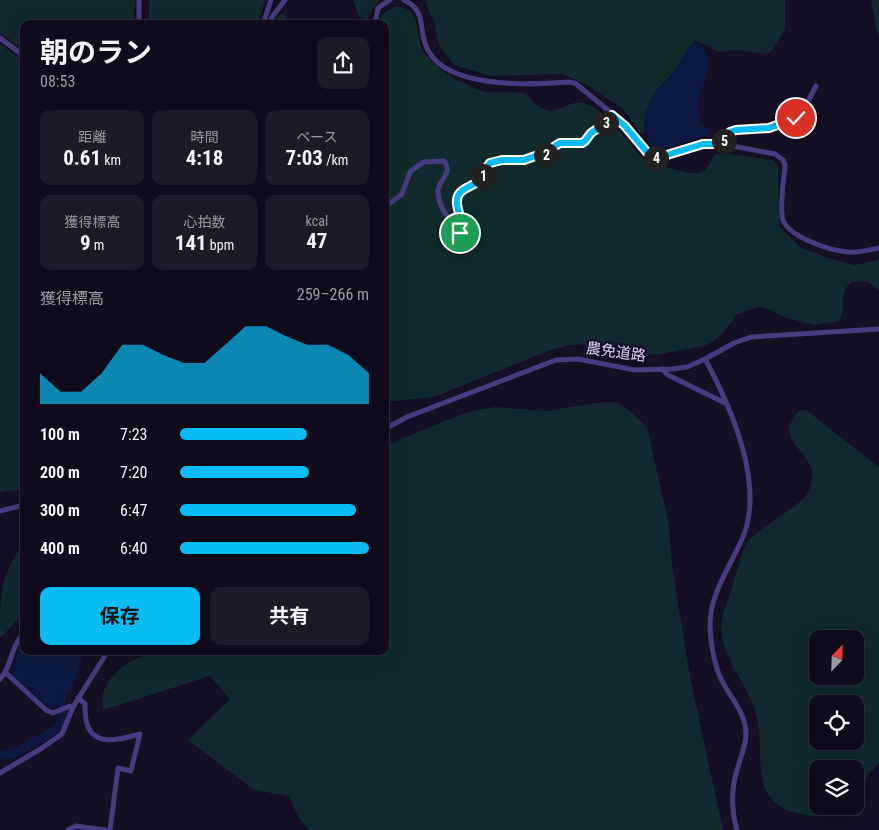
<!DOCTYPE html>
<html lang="ja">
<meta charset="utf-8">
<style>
:root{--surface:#100b1a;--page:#1e1927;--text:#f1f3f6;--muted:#9c9ba2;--line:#302b39;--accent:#09bcf3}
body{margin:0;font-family:"Roboto Condensed","Noto Sans JP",sans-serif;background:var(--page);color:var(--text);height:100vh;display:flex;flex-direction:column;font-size:19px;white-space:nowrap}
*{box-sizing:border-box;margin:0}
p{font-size:16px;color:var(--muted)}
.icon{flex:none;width:28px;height:28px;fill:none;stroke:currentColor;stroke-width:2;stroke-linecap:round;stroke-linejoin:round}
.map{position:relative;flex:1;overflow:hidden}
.side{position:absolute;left:20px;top:20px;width:369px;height:635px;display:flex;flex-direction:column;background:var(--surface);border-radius:10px;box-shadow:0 5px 20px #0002,0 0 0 1px var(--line)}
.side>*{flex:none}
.needle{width:32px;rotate:23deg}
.controls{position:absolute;left:809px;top:630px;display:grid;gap:10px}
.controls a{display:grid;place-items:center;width:55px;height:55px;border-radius:10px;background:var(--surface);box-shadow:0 5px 20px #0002,0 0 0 1px var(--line);font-size:25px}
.pin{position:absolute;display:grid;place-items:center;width:42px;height:42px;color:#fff;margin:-21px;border:2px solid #fff;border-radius:50%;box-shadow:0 1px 5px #0007}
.km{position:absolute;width:25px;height:25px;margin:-12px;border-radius:50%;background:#222;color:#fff;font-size:14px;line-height:25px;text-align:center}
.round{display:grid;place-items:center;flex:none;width:52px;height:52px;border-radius:10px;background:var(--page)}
.head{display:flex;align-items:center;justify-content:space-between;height:85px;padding:0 20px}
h1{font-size:28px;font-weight:700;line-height:38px}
.figures{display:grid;grid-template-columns:repeat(3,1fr);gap:8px;height:85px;padding:5px 20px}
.figures div{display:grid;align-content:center;border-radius:10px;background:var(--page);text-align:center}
.figures b{font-size:21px;font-weight:700}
.figures small{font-size:14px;font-weight:400}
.figures p{font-size:14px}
.chart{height:140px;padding:10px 20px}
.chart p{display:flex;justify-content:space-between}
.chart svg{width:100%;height:90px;margin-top:5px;fill:var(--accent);opacity:.7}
.action{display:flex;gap:10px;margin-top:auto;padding:10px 20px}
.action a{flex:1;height:58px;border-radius:10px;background:var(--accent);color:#111;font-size:20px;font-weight:700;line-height:58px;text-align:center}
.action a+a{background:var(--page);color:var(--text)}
ul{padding:0 20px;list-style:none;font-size:16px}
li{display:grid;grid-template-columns:80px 60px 1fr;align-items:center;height:38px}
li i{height:12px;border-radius:6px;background:var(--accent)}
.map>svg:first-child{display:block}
.green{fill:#122a2d;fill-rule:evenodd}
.water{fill:#0c183f}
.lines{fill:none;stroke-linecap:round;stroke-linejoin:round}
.river{stroke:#0c183f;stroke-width:9}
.minor{stroke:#473c80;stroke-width:5}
.route-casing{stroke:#fff;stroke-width:10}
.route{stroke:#09bcf3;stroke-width:6}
.labels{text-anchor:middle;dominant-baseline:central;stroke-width:4.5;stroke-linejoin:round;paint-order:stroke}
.street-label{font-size:15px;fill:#ddd2fd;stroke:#150f23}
</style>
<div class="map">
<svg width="879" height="830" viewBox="0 0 879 830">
<rect width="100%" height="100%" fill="#150f23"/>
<g class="green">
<path d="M0,0h136l-3,24h-109v25l-24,-16z"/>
<path d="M150,0h115l-7,24h-109v-18z"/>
<path d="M353,0h26l-12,19 -8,-3z"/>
<path d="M424,0h361v29l-13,22 -7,3 -29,-4 -16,2 -25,-12 -21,32 -17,18 -13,32 1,11h-5l-17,-24 -38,-25 -23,-10 -71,2 -37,-11 -14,-19 -3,-8 -2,-15z"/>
<path d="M871,0h8v35l-2,-5z"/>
<path d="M394,7c29,-1 20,24 28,42 4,10 27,27 37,32 8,3 19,10 28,11 9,1 31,-1 38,2 7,3 10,13 21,16 10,3 19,-5 29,-7 20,-5 46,31 59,44 2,5 5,8 10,12 8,5 48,17 57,14 7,-3 11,-13 14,-19h14l44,6 5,6 1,60 21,21 25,10 29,8 25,-5v30l-12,-9 -16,1c-14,14 -4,25 -12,39l-24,4 -29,-7 -20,-10 -7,-1 -22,7 -13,18 -13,11 -7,3 -49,9 -63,-11 -24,1 -23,7 -111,45 -49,5v-378h-7c0,-9 10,-13 16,-17z"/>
<path d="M284,13l7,11h-17l3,-7z"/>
<path d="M0,44l24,17v428l-24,3z"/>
<path d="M603,402h14l13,9 17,16 22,98 3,41 18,111 33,153h-413l-12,-13 -9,-21 -35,-6 -66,-50 42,-41 -20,-23 -107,34c0,-5 -1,-11 0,-16 8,-26 34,-39 59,-43h223v-205l62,-26 25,-9 23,-4 51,4z"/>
<path d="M800,410h6l73,57v296l-24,27v-21h-37v37h22c-18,11 -27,12 -47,6 -45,-13 -28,-62 -36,-95 -8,-33 -36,-57 -36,-92 0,-8 4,-17 7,-25 6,-19 11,-37 17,-55 16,-20 40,-29 58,-46 6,-5 8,-14 9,-21 4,-27 -43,-37 -12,-68zM818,639h37v37h-37zM818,704h37v37h-37z"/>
<path d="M24,544v67l-22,26 -2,-1c0,-37 0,-64 24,-92z"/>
</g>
<g class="water">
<path d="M693,43l7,1c21,22 -3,41 -2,65 0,5 3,10 4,15l6,4 3,6 -53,17 -7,-4c-9,-22 -9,-39 7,-58 6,-7 13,-13 18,-20 5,-7 12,-23 17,-26z"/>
<path d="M23,643l1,8h60c-5,18 -13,54 -34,57l-38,-33c1,-9 5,-26 11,-32z"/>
</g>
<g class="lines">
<path class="river" d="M0,755l17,-3 41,-23 6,-17 -3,-9 1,-11"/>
<g class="minor">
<path d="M139,0v24"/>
<path d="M404,0c21,10 15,24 21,43 14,47 104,42 143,39l7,1 45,37 31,37 6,1 46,-14h19l53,10 8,6 2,5c-1,16 -6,41 -2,55 6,17 48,31 65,32 10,1 21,-2 31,-4"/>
<path d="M263,24l8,-24"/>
<path d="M270,24l2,-7 13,-17"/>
<path d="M375,24l3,-16 12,-8"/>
<path d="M0,38l24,18"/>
<path d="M722,144l8,-12 39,-4 27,-10 7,-7 13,-25"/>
<path d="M385,207l17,-13 8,-22 8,-6 6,-4 20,-1c9,11 -4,18 -6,29 -1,16 13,32 22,43l3,-2c0,-9 -5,-18 -6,-27 -2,-17 17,-16 26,-27 3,-4 3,-10 7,-14l12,-3h22l14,-5h10l7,-8 5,-4h22l3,-2 6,-8 16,-11 2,-5 3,-2"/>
<path d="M705,359c26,48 61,127 37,180 -12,28 -33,56 -32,88 1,17 4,37 11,52 9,19 25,33 25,55 0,11 -5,22 -8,33 -7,21 -7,42 -1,63"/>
<path d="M662,369l6,6 59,29"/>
<path d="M385,429l22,-12 149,-57 22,-1 57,11 37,-1 15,-2 18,-8 29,-16 17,-6 128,-8"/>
<path d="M0,511l24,-6"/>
<path d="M6,673l40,37 7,3 17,-7 3,1"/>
<path d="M0,679c13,-13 9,-31 24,-46"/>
<path d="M78,698l7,6c0,6 0,14 2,20 8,24 35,15 53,10l-9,37 -13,-3 -8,62"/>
<path d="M0,773l42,-25 20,-14 11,-27 35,-56"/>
<path d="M68,830l8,-4 29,4"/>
</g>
</g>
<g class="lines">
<g class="route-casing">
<path id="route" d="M460,233l3,-2c0,-9 -5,-18 -6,-27 -2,-17 17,-16 26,-27 3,-4 3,-10 7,-14l12,-3h22l14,-5h10l7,-9 5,-3h22l3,-2 6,-8 16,-11 2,-5 3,-2 13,11 26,31 6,1 46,-14h19l8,-12 6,-2 33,-2 27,-10"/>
</g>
<use href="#route" class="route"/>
</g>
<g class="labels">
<g class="street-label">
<text transform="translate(616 352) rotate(8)">農免道路</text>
</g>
</g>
</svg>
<div class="controls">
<a><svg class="needle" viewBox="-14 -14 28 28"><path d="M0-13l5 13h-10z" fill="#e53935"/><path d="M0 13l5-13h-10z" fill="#9c9ba2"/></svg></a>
<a><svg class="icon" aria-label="locate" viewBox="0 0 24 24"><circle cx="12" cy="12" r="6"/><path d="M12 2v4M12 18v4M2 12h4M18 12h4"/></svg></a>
<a><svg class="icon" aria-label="layers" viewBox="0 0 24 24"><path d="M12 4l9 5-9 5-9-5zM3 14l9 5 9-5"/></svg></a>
</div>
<div class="pin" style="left:460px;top:233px;background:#1e9e55"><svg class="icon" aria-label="arrive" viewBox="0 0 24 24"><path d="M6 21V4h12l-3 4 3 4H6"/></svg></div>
<div class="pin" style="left:796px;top:118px;background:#d93025"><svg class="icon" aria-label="check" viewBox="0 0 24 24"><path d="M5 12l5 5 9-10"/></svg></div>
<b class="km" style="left:483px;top:176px">1</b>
<b class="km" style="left:546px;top:155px">2</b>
<b class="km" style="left:606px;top:123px">3</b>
<b class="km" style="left:656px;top:158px">4</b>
<b class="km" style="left:724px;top:141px">5</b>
<section class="side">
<div class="head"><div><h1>朝のラン</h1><p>08:53</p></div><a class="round"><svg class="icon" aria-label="share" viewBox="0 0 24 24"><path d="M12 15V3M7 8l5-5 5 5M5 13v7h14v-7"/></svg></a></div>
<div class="figures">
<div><p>距離</p><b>0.61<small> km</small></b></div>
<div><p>時間</p><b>4:18</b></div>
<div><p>ペース</p><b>7:03<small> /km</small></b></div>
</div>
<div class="figures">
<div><p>獲得標高</p><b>9<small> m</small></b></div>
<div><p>心拍数</p><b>141<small> bpm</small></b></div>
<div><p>kcal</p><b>47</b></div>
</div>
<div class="chart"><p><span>獲得標高</span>259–266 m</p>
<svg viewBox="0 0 160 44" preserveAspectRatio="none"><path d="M0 44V29L10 38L20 38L30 29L40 15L50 15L60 20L70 24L80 24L90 15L100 6L110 6L120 11L130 15L140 15L150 20L160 29V44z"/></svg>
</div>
<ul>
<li><b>100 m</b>7:23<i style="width:67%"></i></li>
<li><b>200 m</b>7:20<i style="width:68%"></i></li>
<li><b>300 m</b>6:47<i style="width:93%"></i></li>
<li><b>400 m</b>6:40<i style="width:100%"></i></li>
</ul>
<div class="action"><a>保存</a><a>共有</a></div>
</section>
</div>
